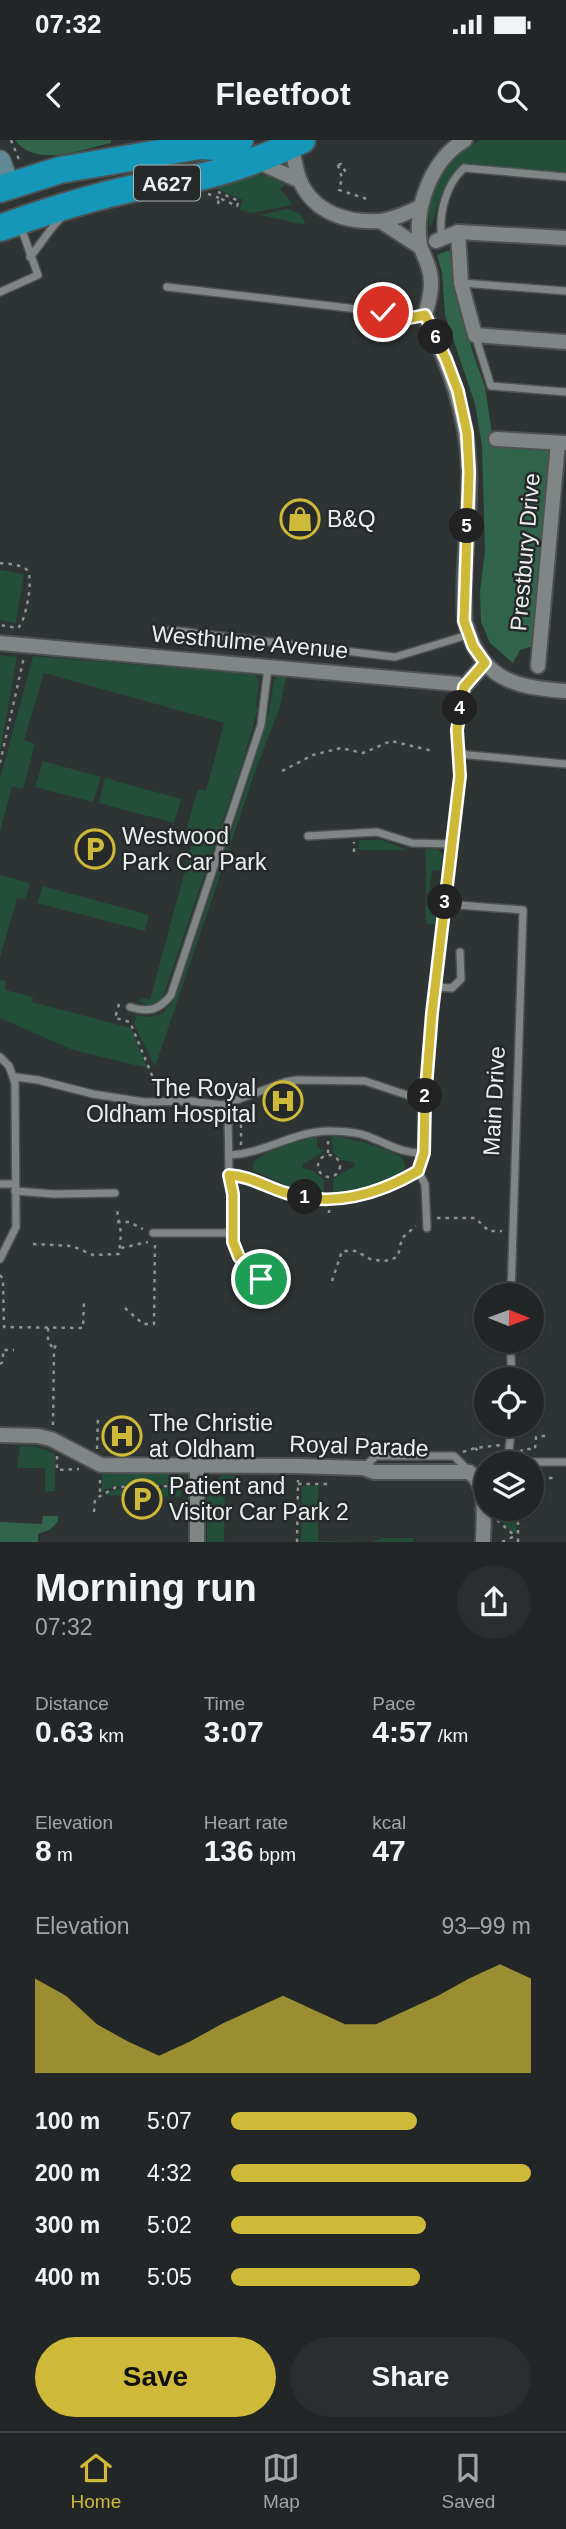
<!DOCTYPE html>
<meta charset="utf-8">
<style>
:root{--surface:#222626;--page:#2a2e2e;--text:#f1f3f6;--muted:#a2a5a7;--line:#3f4343;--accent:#ceb938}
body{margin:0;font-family:Helvetica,sans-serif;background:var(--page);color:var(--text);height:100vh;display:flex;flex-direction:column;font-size:26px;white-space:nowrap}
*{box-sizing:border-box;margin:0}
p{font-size:23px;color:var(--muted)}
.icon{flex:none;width:38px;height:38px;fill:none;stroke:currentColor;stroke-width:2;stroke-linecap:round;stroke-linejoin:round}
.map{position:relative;height:1402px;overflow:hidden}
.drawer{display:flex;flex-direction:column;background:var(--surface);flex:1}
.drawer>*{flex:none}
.needle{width:46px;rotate:91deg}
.buttons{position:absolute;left:474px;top:1143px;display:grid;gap:14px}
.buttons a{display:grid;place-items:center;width:70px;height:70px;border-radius:50%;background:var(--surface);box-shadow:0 2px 5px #0004,0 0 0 2px var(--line);font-size:35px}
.pin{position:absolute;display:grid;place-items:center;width:60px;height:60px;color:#fff;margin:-30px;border:4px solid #fff;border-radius:50%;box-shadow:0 2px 7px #0007}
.km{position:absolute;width:35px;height:35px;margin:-18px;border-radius:50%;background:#222;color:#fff;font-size:19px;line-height:35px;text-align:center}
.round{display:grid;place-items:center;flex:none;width:74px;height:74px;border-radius:37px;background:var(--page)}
.head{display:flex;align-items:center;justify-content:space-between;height:119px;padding:0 35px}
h1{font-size:38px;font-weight:600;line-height:52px}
.stats{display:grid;grid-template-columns:repeat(3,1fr);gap:10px;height:119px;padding:7px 35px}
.stats div{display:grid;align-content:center}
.stats b{font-size:30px;font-weight:600}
.stats small{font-size:19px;font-weight:400}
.stats p{font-size:19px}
.chart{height:196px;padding:14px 35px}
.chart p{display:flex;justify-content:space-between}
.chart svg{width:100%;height:126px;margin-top:7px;fill:var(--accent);opacity:.7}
.button{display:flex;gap:14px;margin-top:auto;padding:14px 35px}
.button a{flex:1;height:80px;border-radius:42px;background:var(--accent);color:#111;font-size:28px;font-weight:600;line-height:80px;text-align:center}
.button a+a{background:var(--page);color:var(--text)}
ul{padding:0 35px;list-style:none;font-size:23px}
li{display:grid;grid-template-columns:112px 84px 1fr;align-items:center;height:52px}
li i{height:18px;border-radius:9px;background:var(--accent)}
.status{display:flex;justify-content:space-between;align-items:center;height:49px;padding:0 35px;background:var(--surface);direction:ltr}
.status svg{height:19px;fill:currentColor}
header{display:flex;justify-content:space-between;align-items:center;height:91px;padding:0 35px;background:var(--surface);font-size:32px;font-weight:600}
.tab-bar{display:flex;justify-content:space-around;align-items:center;height:98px;border-top:2px solid var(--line);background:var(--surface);font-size:19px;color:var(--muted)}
.tab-bar a{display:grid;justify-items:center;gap:4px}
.tab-bar .active{color:var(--accent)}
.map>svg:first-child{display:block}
.green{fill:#234e39}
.forest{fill:#30654b}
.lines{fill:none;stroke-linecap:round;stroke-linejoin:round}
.lane-casing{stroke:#4e5152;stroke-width:10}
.street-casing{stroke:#4e5152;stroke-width:18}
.secondary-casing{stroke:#4e5152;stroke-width:24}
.highway-casing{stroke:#4e5152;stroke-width:30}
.path{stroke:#8d9191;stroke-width:2.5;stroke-dasharray:3.5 5;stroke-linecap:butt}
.lane{stroke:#808585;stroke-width:7}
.street{stroke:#808585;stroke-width:14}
.secondary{stroke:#608a95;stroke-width:21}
.highway{stroke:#1597b9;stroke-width:26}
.route-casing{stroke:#fff;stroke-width:14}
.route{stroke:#ceb938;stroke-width:9}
.labels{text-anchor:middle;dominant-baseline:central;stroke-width:5;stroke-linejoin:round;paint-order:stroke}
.shield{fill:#252929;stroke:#b0b3b3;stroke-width:2}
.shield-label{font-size:21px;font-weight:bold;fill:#ebeeee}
.poi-label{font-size:23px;fill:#ebeeee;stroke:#252929;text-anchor:start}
.street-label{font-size:23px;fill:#ebeeee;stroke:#252929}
</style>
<div class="status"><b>07:32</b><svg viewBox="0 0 49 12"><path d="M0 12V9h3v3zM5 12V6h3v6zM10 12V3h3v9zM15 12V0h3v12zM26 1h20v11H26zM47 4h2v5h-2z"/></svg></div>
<header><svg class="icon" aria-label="back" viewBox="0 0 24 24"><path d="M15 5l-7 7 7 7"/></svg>Fleetfoot<svg class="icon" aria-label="search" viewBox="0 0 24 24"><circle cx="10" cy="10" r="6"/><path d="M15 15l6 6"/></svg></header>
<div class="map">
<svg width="566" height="1402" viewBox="0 0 566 1402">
<rect width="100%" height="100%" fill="#2e3333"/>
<g class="green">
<path d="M480,0h86v33l-102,-8c-17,10 -28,42 -32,60h-3v-9h-4c12,-36 21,-58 55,-76z"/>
<path d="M251,34l17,2 17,9 -5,4 12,14 -1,2 -39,8 -13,-3 4,-10 -34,-14 -7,2 1,7 -19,-5z"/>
<path d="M287,69l13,4 6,12 -46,-10z"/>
<path d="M0,430l24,4 -8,49 -16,-3z"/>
<path d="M0,515l17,2 -17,96z"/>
<path d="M33,516l215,18 7,1 4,5 -3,27 2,2 -16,55 -77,227 -4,8 -7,5 -7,2 -7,-5 1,-3 9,2 45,-167 -9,-3 12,-41 8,2 18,-68 -180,-50 -20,67 11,4 -12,45 -11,-3 -12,46v-53z"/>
<path d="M287,534l-7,33 -25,65 -100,295 -21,-42 2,-10 13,2 13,-3 14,-17 72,-215 21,-70 5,-32 4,-4z"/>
<path d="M43,621l58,16 -8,25 -58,-15z"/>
<path d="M105,638l76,21 -7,24 -75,-20z"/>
<path d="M359,700h23l25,10h-48z"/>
<path d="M426,709h12l4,5 -1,16h-9l-3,23h-3z"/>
<path d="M0,735l30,8 -5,17 -8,-2 -17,60z"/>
<path d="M43,746l106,29 -4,16 -108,-28z"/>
<path d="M426,757h12l-3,27h-9z"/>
<path d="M0,840l6,1 -1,9 28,7 -1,5 99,26 16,40 -74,-18 -73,-32z"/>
<path d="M332,996c25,3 47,10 70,21l4,11c-15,21 -49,23 -73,26v-15l22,-13 -1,-4 -13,-2 -8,-8z"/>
<path d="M317,997v10l6,3 -1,3 -19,11 -1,4 11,3 11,9v14l-30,-5 -41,-19v-8c19,-15 41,-20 64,-25z"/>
<path d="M20,1306l17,1 18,7v37l-10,1v-24h-28z"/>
<path d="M102,1334h76l8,3 1,7 -72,2 -13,5z"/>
<path d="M223,1335l12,1v4l-10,1 -1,61h-17v-54z"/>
<path d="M302,1346h16v55l53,1 12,-4h30v4h-112z"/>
<path d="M181,1348v9l-78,-2 13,-6z"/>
<path d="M509,1369h8l-1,25 -17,-14z"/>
</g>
<g class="forest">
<path d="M15,0h96v3c-29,6 -74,26 -96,-3z"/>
<path d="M449,110l23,100 13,37 9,59 58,4 -16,195 -16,5 -7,13 -23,-20 -9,-21 -1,-31 5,-40 -3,-105 -7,-42 -30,-89 -3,-43 -5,-17z"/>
<path d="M43,1376h15v6l-9,8 -11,4v8h-38v-20l42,2z"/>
</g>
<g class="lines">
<g class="lane-casing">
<g id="lane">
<path d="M442,98c-4,-23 4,-54 22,-70l102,9"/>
<path d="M30,117c12,-14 19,-28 32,-40"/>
<path d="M462,143l104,8"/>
<path d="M167,147l216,25 27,6 15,-3"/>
<path d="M0,152l38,-17 -18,-50"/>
<path d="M475,195l16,51 75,6"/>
<path d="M170,490l225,27 73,-22"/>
<path d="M458,614l108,10"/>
<path d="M308,696l69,-4 35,11 40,1"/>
<path d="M445,764l78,6 -12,385"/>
<path d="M435,847l17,1 9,-9 -1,-27"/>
<path d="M130,867c19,6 29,3 41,-12l90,-270 7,-57"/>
<path d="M0,917l9,9 6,17 1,144 -16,32"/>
<path d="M15,937l23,3 55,14 51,8 46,-1 33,4"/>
<path d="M223,965l62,-23 12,-2 68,1 60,20"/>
<path d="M223,965l5,10 1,60 4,19v48l6,15 22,22"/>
<path d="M229,1015c35,-1 65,-24 100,-24 15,0 30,1 43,7 18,7 32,16 52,15"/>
<path d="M418,1031l7,13 2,44"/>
<path d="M229,1035c25,1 43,16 67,21 33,6 110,-1 127,-33l9,-150 28,-237 -3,-46 7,-43"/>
<path d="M0,1044h15"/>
<path d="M15,1051l39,3 61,-1"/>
<path d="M153,1093h79"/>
<path d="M510,1200l2,39"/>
<path d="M512,1284l-4,34 6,4h52"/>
<path d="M488,1323l16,-7 3,4"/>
<path d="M363,1328l13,-12h78l15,15"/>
<path d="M483,1369l11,3 8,-4"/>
</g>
</g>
<g class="street-casing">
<g id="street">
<path d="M465,0c-34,20 -51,67 -45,105 2,7 6,14 8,21 6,16 2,33 -3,49 24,50 42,98 44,155 2,50 -8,101 -4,151 15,58 47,66 101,70"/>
<path d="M291,1c2,13 5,31 10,42 14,30 47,40 78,38 13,-1 28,-8 41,-14"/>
<path d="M256,21l44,20"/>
<path d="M380,81l40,26"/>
<path d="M458,92l3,51 14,52 91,7"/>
<path d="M436,101l22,-9 108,6"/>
<path d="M496,299l69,4"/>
<path d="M0,503l458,41 6,3 21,-24"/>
<path d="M538,526l20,-223"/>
<path d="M0,1295l38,1 13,3 50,26 196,1 66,2 11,4h95c20,13 14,49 14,70"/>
<path d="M197,1327v75"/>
</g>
</g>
<g class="secondary-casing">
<path id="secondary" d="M0,21l9,25"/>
</g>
<g class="highway-casing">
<g id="highway">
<path d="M200,6l16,1 24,-7"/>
<path d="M0,49l60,-19 140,-24 9,-6"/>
<path d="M0,88c47,-17 95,-32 144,-42 14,-3 28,-3 42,-6 41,-8 79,-22 116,-40"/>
</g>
</g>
<g class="path">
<path d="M11,0l9,22"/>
<path d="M338,25l4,13 -3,12 28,9"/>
<path d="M338,25l3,-1 6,10"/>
<path d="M208,54l11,4"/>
<path d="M218,64l1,-6 18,8 2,-5 -21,-9"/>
<path d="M0,423c8,1 21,1 27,7 7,7 -1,51 -9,58l-18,-3"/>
<path d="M0,623l24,-106"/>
<path d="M282,631l31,-16 28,-7 22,5 28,-12 42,10"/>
<path d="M354,712v-10"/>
<path d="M119,864l-4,14 15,4 28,68 18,1"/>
<path d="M182,972l2,10"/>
<path d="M328,1001v14"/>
<path d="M241,1005v-36"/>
<circle cx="329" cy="1026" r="11"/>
<path d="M329,1070v3"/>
<path d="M437,1078h38l14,13h13"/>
<path d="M117,1082h12l14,7"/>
<path d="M33,1104l39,2 21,9 26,-1 2,-21 -4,-23"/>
<path d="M121,1108l27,-6"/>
<path d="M0,1135l3,4 1,48 79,1 1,-26"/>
<path d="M332,1141l10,-30h14l14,8 13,2 8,-1 7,-4 4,-18 14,-12"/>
<path d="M125,1168l18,16h11l1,-81"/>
<path d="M48,1188v14l6,7"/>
<path d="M0,1224l3,-2v-12h11"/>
<path d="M495,1234l6,5"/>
<path d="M53,1285l1,-76 2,-4"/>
<path d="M475,1308l6,6"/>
<path d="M97,1309l1,-32h2"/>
<path d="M463,1312l12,-4 26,-3"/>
<path d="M520,1312l3,-3h12l1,-12 14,-2"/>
<path d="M57,1316v14l22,-1"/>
<path d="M532,1333h2"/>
<path d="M532,1338h21v3"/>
<path d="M100,1340v14"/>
<path d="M298,1344h29"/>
<path d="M94,1372l1,-13 21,-12 67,-1"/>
<path d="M497,1380l18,16"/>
<path d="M297,1402l1,-62"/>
<path d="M502,1402l13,-6"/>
<path d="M518,1402v-34"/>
</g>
<use href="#lane" class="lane"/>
<use href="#street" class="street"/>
<use href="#secondary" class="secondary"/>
<use href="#highway" class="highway"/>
</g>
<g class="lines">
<g class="route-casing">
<path id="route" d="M261,1139l-22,-22 -6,-15v-48l-4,-19c21,1 37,12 57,18 46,15 93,1 132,-22l6,-18 1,-52 7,-88 28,-237 -3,-46 7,-43 21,-24 -12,-17 -9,-25 5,-149 -2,-39 -9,-42 -12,-32 -21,-44 -15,3 -27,-6"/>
</g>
<use href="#route" class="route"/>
</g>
<defs>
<g id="shop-ring" transform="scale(2.0125)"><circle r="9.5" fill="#252929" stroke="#ceb938" stroke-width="1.5"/><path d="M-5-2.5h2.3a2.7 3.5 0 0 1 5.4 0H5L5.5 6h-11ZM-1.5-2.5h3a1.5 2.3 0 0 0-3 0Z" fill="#ceb938"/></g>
<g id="parking-ring" transform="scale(2.0125)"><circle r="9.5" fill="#252929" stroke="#ceb938" stroke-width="1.5"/><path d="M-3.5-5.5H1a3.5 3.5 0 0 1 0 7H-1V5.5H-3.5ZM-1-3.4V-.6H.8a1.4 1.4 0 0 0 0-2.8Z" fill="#ceb938"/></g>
<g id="hospital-ring" transform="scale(2.0125)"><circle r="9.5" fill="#252929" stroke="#ceb938" stroke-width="1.5"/><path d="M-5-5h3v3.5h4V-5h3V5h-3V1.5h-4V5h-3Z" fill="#ceb938"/></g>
</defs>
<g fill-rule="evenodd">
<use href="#shop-ring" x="300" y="379"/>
<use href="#parking-ring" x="95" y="709"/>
<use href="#hospital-ring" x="283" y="961"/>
<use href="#hospital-ring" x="122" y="1296"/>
<use href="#parking-ring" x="142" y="1359"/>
</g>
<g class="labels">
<rect class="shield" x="134" y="25.5" width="66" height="35" rx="5"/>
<g class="shield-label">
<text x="167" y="43">A627</text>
</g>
<g class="poi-label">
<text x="327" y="379">B&amp;Q</text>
<text x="122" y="696">Westwood<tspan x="122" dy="26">Park Car Park</tspan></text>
<text x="256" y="948" text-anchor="end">The Royal<tspan x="256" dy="26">Oldham Hospital</tspan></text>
<text x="149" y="1283">The Christie<tspan x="149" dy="26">at Oldham</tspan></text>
<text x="169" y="1346">Patient and<tspan x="169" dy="26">Visitor Car Park 2</tspan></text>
</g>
<g class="street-label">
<text transform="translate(525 412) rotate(-85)">Prestbury Drive</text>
<text transform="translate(250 502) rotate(5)">Westhulme Avenue</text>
<text transform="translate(494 961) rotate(-87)">Main Drive</text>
<text transform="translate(359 1306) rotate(2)">Royal Parade</text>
</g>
</g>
</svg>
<div class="buttons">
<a><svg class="needle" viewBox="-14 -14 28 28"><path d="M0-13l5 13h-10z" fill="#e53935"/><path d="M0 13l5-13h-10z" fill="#a2a5a7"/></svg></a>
<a><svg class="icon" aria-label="locate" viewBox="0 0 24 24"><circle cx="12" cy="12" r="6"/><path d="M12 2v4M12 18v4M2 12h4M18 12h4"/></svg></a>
<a><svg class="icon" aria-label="layers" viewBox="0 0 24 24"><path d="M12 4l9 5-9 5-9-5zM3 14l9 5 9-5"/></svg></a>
</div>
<div class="pin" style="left:261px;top:1139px;background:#1e9e55"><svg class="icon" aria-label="arrive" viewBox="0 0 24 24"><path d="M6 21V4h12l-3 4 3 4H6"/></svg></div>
<div class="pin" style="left:383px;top:172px;background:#d93025"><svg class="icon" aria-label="check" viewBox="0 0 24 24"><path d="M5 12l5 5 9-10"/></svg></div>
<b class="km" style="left:305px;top:1057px">1</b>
<b class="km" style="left:425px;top:956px">2</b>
<b class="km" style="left:445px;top:762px">3</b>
<b class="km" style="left:460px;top:568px">4</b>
<b class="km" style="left:467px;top:386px">5</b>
<b class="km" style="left:436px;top:197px">6</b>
</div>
<section class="drawer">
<div class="head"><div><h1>Morning run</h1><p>07:32</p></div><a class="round"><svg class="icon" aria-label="share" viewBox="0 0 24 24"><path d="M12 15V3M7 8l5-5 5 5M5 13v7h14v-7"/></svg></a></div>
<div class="stats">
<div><p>Distance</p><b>0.63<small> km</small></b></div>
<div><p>Time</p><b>3:07</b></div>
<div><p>Pace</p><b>4:57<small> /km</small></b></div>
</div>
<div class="stats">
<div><p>Elevation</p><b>8<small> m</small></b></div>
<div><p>Heart rate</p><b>136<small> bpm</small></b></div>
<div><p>kcal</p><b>47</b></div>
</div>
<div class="chart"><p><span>Elevation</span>93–99 m</p>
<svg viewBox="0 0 160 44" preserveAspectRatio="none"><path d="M0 44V11L10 17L20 27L30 33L40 38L50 33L60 27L70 22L80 17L90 22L100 27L110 27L120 22L130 17L140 11L150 6L160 11V44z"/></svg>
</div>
<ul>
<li><b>100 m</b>5:07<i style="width:62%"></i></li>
<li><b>200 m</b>4:32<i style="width:100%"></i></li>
<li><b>300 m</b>5:02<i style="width:65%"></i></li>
<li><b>400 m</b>5:05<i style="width:63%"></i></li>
</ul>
<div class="button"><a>Save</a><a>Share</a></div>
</section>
<nav class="tab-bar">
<a class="active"><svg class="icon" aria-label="home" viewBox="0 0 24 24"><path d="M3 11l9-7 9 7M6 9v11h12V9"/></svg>Home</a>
<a><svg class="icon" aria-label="map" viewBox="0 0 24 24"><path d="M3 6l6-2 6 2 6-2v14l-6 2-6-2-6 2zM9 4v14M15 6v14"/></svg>Map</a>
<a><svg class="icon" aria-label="saved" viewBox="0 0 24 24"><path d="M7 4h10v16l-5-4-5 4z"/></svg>Saved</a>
</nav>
